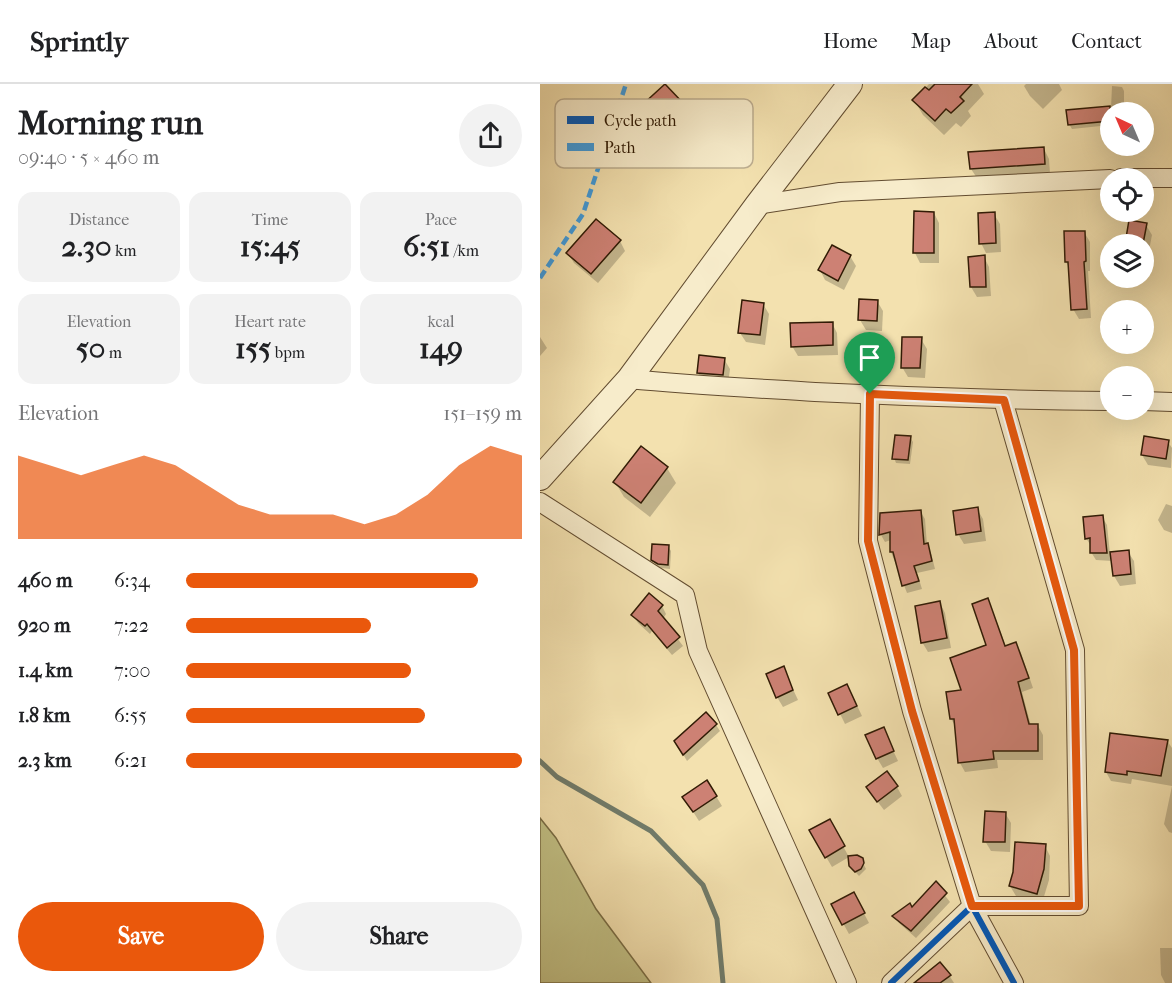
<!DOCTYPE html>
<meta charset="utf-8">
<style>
:root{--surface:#fff;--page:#f2f2f2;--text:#202124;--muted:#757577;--line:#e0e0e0;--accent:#ea580c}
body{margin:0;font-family:"IM FELL French Canon",serif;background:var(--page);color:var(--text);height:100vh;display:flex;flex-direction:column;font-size:22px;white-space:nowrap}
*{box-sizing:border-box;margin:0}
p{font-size:20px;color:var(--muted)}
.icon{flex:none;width:33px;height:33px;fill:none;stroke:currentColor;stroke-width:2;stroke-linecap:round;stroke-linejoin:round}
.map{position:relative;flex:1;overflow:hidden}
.drawer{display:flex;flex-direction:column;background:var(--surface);width:540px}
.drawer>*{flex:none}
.needle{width:39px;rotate:316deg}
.fabs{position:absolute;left:560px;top:18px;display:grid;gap:12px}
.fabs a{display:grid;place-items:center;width:54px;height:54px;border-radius:50%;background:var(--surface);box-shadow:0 6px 24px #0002;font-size:30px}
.pin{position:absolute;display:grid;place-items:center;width:51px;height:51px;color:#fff;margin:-62px -26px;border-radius:50% 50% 50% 0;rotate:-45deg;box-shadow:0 0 6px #0007}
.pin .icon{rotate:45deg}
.round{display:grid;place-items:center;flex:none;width:63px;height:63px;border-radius:32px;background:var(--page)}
.headline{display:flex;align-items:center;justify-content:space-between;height:102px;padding:0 18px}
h1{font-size:33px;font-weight:700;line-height:45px}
.metrics{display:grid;grid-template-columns:repeat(3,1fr);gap:9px;height:102px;padding:6px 18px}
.metrics div{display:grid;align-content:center;border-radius:15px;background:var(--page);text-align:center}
.metrics b{font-size:30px;font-weight:700}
.metrics small{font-size:16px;font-weight:400}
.metrics p{font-size:16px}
.chart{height:168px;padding:12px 18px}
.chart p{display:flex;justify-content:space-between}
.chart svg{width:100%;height:108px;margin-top:6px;fill:var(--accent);opacity:.7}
.action{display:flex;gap:12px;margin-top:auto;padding:12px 18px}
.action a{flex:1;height:69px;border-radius:36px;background:var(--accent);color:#fff;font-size:24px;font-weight:700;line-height:69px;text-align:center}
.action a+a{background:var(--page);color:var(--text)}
ul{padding:0 18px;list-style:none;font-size:20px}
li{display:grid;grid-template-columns:96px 72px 1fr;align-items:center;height:45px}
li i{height:15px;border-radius:8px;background:var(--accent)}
header{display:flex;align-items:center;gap:36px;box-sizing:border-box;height:84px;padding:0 30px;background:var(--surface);border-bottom:2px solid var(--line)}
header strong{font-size:28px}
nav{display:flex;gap:33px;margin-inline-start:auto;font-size:21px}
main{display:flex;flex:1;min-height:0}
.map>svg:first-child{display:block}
.green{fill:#c2c186;stroke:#7a6e46;stroke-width:1.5}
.shadow{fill:#0003}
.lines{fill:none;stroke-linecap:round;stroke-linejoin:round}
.stream{stroke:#717c6b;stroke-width:5}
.building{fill:#cd8174;stroke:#311b05;stroke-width:1.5}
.minor-casing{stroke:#624c30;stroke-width:20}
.tertiary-casing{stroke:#624c30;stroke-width:26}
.minor{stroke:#f7eccb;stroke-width:18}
.tertiary{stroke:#f7eccb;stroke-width:24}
.quiet{stroke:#3e9bdd;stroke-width:4.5;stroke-dasharray:9 4.5;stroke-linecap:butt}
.cycleway-casing{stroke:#f7eccb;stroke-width:10}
.cycleway{stroke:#0057b8;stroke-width:6}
.route-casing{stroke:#fff;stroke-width:12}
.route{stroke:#ea580c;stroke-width:8}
.key{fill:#f7eccb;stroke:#bcad90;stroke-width:1.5}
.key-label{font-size:16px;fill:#311b05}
</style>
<header>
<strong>Sprintly</strong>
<nav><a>Home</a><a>Map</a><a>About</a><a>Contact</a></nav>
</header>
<main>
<section class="drawer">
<div class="headline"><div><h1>Morning run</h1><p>09:40 · 5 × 460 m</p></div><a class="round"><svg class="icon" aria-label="share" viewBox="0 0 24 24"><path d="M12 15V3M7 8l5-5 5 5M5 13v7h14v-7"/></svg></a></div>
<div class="metrics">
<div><p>Distance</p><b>2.30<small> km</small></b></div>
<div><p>Time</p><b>15:45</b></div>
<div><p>Pace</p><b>6:51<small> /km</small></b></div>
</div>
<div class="metrics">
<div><p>Elevation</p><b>50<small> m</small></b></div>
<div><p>Heart rate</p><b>155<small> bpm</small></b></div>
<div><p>kcal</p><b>149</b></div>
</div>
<div class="chart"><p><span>Elevation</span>151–159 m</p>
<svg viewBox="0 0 160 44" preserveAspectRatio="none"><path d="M0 44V10L10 14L20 18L30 14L40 10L50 14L60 22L70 30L80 34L90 34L100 34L110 38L120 34L130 26L140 14L150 6L160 10V44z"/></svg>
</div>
<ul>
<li><b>460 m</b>6:34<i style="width:87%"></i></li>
<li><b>920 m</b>7:22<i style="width:55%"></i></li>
<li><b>1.4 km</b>7:00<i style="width:67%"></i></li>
<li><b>1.8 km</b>6:55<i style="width:71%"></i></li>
<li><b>2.3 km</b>6:21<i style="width:100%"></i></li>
</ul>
<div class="action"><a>Save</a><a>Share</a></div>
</section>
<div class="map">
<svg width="632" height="899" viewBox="0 0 632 899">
<rect width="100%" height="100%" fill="#f3e1af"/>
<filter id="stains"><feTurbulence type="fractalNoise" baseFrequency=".00333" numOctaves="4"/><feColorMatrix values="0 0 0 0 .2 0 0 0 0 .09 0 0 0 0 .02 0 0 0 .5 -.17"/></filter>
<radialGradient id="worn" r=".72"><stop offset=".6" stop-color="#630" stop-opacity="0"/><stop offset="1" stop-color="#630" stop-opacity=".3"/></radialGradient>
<path class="green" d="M0,734l16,20 40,71 55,74h-111z"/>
<g class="shadow">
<path d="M389,0h49l6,10 -16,17 3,5 -10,11 -5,-4 -12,12 -21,-20 -9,-15z"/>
<path d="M486,0h33l3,6 -19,19 -13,-13 -6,-10z"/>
<path d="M572,2l10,1 2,4v21h-14v22v-9l-38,4 -3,-5 -1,-12 43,-4z"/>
<path d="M504,65l5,10 1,15 -73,4 -6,-9z"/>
<path d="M394,129l5,10v40h-19l-5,-10z"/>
<path d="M454,130l6,10 1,28 -15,1 -5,-10z"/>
<path d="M590,138l16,3 6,10 -5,26 -4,-1v-16h-17z"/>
<path d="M544,148l6,10v29h-2l3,47 -12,1 -6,-10 -3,-40 -4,-7z"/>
<path d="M80,157l5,10 -27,32 -24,-20 -6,-10z"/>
<path d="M310,172l6,10 -12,24 -19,-10 -5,-10z"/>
<path d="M444,173l5,10 2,29 -14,1 -6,-10z"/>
<path d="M337,217l6,10 -1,20 -16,-1 -6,-10z"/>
<path d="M223,220l6,10 -4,31 -19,-3 -6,-9z"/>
<path d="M292,239l5,10 1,22 -40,1 -6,-10z"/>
<path d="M0,253l7,11 -7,8z"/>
<path d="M381,255l6,10 -2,29 -17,-1 -6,-10z"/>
<path d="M184,275l6,10 -2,15 -24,-1 -6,-10z"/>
<path d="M370,353l3,5 -3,22 -14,-1 -2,-5z"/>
<path d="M628,358l4,6 -1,20 -23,-3 -6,-10z"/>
<path d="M127,384l9,15 -26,34 -26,-20 -9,-15z"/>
<path d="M626,420l6,2v27l-8,-3 -6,-10z"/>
<path d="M437,425l6,10 3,22 -22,3 -6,-10z"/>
<path d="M380,427l5,8 2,26 4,8 4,16 -18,4 5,16 -15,4 -16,-41v-12l-6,2 -4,-7v-21z"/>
<path d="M562,433l5,8 3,29 18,-2 6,9 2,23 -16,2 -6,-10 -2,-15 -16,-1 -5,-8v-6l-5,-8z"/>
<path d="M128,462l3,5 -1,18 -9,-1 -6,-4 -3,-5z"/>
<path d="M447,516l5,9 14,38 10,-3 5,9 12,35 -11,4 9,34h7l5,9v25h-46l1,8 -33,4 -5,-9 -4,-36 -5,-8 37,-73z"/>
<path d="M400,519l5,10 6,35 -23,4 -6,-10z"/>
<path d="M122,522l4,8 -3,5 20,27 -11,9 -20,-24 -2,3 -12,-11 -5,-8z"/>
<path d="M243,584l15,32 -15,7 -6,-10z"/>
<path d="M290,609l22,2 10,21 -17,8z"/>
<path d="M176,641l4,6 -33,30 -11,-19z"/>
<path d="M343,645l15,32 -15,7 -6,-10z"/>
<path d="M571,651l57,7 4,6v85l-3,-1 -5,-8 8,-38 -40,-7 -1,5 -20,-3 -5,-9z"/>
<path d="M357,703l5,9 -18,14 -10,-13z"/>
<path d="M176,712l6,10 -23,15 -9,-14z"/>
<path d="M465,729l6,10 -1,29 -19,-1 -6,-10z"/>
<path d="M289,737l20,36 -17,10 -21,-36z"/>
<path d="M505,762l5,10 -1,24 -7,23 -26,-7 -6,-10z"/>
<path d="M321,775l5,10 -7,7 -9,-10z"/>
<path d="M396,800l14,18 -34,36 -17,-15 -5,-7 17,-7z"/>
<path d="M319,820l10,19 -20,11 -16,-29z"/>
<path d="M620,864h12v35h-7l-4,-8z"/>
<path d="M409,891l5,8h-31z"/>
</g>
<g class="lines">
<path class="stream" d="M0,677l17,16 94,54 52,54 14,34 6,64"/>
</g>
<g class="building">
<path d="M125,0l18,19 -24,21 -17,-19z"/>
<path d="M395,0h37l-12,13 4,4 -13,12 -5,-4 -11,12 -23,-21 13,-13 4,3z"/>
<path d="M570,22v15l-42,4 -2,-15z"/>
<path d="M504,63l1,17 -75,5 -2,-17z"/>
<path d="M374,127l20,1v41h-21z"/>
<path d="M455,128l1,31 -17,1 -1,-31z"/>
<path d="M56,135l25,21 -30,34 -25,-21z"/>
<path d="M589,136l18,3 -4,21h-18z"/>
<path d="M524,147h21l1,30 -2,1 3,47 -16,1 -3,-48h-3z"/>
<path d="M292,161l19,10 -13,26 -20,-11z"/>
<path d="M445,171l1,32h-16l-2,-30z"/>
<path d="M319,215l19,1 -1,21 -19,-1z"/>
<path d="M202,216l22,3 -4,32 -22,-2z"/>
<path d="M293,238v23l-42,2 -1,-24z"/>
<path d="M362,253h20l-2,31h-19z"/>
<path d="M159,271l26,3 -2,17 -26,-2z"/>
<path d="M355,351l16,1 -3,24 -16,-1z"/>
<path d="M604,352l25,4 -3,19 -25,-4z"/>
<path d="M101,362l27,21 -27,36 -28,-21z"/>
<path d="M438,423l3,24 -25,4 -3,-24z"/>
<path d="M381,426l3,34 4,-1 4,18 -18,5 5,15 -17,5 -9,-34h-3v-20l-11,3 1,-22z"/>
<path d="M563,431l4,38h-17v-15l-5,1 -2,-22z"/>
<path d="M112,460l17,1 -1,20 -10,-1 -7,-4z"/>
<path d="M589,466l2,24 -18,2 -3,-24z"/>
<path d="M109,509l14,12 -5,6 22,26 -13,11 -20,-24 -2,2 -14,-11z"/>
<path d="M448,514l17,48 11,-4 13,36 -11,4 11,42h9v27h-45l1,8 -36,4 -4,-44h-4l-4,-27 15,-2 -11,-32 36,-13 -14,-41z"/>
<path d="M400,517l7,37 -26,5 -6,-37z"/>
<path d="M244,582l9,24 -17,8 -10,-24z"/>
<path d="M307,600l10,22 -19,9 -10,-22z"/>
<path d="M166,628l11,12 -34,31 -9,-14z"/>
<path d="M344,643l10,24 -18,8 -11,-24z"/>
<path d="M570,649l58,7 -7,36 -34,-5v4l-22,-3z"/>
<path d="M347,687l11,15 -21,16 -11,-15z"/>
<path d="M167,696l10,16 -24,16 -11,-15z"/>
<path d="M445,727l21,1 -1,30h-22z"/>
<path d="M290,735l15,27 -20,12 -16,-28z"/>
<path d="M475,758l31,2 -2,25 -7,25 -28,-8 4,-14z"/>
<path d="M317,771l6,3 1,5 -3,6 -6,3 -6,-6 -1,-10z"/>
<path d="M396,797l11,12 -36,38 -19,-15 18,-13 2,4z"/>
<path d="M314,808l11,21 -23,12 -11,-21z"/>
<path d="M400,878l11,13 -11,8h-26z"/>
</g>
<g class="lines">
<g class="minor-casing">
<g id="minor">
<path d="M581,94h51"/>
<path d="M217,121l83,-13 270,-13"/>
<path d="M89,295c62,6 123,9 186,13 98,5 196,8 295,9"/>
<path d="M330,311l-2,146 44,170 60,195 42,77"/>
<path d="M603,317l29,1"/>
<path d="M0,418l145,93 13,56 149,332"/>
<path d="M351,899l81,-77h107l-4,-256 -72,-250"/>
</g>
</g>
<g class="tertiary-casing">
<path id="tertiary" d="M0,394l89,-99 128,-174 93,-121"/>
</g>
<use href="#minor" class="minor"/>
<use href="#tertiary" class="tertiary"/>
<path class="quiet" d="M0,194l43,-64 43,-130"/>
<g class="cycleway-casing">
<g id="cycleway">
<path d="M330,311l-2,146 44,170 60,195 42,77"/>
<path d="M351,899l81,-77h107l-4,-256 -72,-250"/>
</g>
</g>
<use href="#cycleway" class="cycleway"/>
</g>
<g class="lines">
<g class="route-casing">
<path id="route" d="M330,310l134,6 70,250 5,256h-107l-60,-195 -44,-170z"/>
</g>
<use href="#route" class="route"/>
</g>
<rect x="15" y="15" width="198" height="69" rx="9" class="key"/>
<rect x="27" y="32" width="27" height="8" fill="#0057b8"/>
<rect x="27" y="59" width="27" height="8" fill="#3e9bdd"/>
<g class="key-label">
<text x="64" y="42">Cycle path</text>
<text x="64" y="69">Path</text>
</g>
<rect width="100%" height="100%" filter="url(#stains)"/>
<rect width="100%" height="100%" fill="url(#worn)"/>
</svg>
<div class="fabs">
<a><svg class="needle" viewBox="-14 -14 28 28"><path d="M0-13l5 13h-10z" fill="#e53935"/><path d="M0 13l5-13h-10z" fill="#757577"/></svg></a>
<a><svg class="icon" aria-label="locate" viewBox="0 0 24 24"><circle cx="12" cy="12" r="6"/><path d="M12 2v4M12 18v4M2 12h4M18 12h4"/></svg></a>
<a><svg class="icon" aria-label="layers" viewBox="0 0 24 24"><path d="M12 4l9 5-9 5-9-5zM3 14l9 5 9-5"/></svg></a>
<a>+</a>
<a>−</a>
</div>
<div class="pin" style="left:330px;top:310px;background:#1e9e55"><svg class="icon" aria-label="arrive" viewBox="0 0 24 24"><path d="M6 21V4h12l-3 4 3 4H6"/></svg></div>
</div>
</main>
